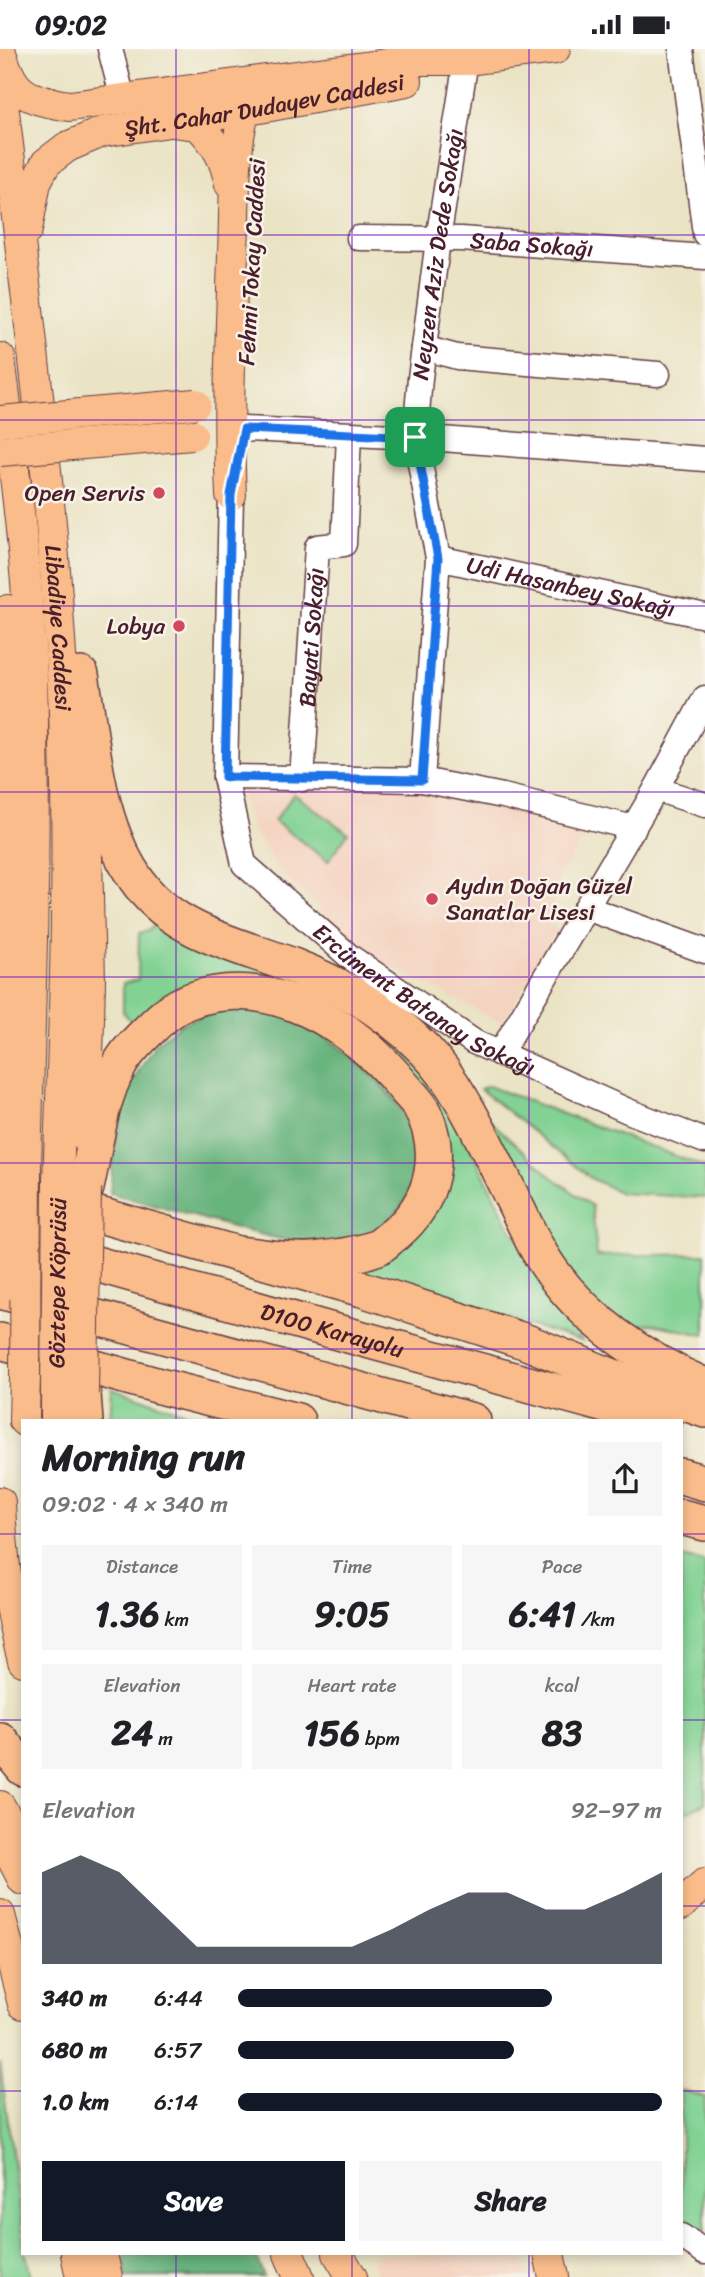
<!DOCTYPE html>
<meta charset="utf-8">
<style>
:root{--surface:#fff;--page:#f6f6f6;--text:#202124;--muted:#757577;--accent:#111827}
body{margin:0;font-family:Sriracha,sans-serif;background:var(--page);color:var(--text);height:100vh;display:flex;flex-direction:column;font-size:26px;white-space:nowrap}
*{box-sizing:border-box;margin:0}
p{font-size:23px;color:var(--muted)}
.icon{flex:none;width:38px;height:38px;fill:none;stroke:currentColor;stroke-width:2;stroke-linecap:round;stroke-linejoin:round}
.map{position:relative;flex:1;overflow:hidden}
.panel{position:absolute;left:21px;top:1370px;width:662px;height:836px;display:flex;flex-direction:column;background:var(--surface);border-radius:0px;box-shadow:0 4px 10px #0003}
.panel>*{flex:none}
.pin{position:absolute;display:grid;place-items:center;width:60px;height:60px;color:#fff;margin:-30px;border-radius:14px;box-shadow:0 4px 10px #0006}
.round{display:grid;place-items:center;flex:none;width:74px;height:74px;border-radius:0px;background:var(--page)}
.overview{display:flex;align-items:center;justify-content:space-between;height:119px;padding:0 21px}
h1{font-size:38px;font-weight:800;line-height:52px}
.metrics{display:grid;grid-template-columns:repeat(3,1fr);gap:10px;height:119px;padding:7px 21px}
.metrics div{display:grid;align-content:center;border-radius:0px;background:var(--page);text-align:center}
.metrics b{font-size:35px;font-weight:800}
.metrics small{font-size:19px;font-weight:400}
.metrics p{font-size:19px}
.chart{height:196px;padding:14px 21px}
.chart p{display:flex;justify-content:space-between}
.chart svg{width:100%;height:126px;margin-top:7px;fill:var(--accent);opacity:.7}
.primary-button{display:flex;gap:14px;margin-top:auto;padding:14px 21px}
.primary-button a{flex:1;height:80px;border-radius:0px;background:var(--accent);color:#fff;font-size:28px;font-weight:800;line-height:80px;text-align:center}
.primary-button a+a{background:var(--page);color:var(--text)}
ul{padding:0 21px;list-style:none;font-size:23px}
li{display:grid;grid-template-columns:112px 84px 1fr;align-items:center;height:52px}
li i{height:18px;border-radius:9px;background:var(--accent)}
.status{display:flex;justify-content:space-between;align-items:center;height:49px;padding:0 35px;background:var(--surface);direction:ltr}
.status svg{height:19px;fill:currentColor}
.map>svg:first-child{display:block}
.built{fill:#f4d3c0}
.green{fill:#81d293;stroke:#66785f;stroke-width:2}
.forest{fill:#68b47d;stroke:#596a54;stroke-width:2}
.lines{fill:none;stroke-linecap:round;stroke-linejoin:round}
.minor-casing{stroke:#623c42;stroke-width:27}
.major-casing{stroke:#623c42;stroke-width:32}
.highway-casing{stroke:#623c42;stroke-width:38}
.minor{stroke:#fff;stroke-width:24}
.major{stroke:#f9bc8a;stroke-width:30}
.highway{stroke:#f9bc8a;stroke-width:35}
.major-bridge-casing{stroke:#623c42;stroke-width:32;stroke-linecap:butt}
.major-bridge{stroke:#f9bc8a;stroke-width:30}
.route-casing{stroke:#fff;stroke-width:14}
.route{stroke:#1a73e8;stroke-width:9}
.grid{fill:none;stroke:#7b2cbf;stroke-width:2;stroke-opacity:0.55}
.poi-dot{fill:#d1495b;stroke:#f7f3e8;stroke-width:2.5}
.labels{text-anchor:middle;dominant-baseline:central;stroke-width:5;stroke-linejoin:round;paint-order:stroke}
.street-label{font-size:23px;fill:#4a1f2b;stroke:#f7f3e8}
.poi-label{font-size:23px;fill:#4a1f2b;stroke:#f7f3e8;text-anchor:end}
</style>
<div class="status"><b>09:02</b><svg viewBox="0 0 49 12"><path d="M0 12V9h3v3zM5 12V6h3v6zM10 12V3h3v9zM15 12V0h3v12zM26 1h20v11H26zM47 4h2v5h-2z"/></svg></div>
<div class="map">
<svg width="705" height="2228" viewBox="0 0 705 2228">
<rect width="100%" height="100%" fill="#f7f3e8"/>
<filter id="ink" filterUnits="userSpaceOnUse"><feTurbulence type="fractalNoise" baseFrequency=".0143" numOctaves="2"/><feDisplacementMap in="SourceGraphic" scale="14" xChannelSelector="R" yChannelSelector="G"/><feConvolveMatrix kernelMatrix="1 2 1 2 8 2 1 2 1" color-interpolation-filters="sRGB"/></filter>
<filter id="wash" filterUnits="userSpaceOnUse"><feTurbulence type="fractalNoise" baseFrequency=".00686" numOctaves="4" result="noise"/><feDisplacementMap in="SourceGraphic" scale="28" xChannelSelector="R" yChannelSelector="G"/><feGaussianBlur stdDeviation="1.57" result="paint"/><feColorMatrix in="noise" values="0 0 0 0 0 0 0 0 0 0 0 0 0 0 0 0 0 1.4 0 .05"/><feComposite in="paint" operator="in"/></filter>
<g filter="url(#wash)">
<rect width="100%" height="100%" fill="#eae3c4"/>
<g class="built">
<path d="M424,736l169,37 -33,53 -10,48 8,8 -56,92 -133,-68 -89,-83 -29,-45 -12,-40z"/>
<path d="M369,2205h153l7,23h-151z"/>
</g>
<g class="green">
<path d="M294,745l54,39 -20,28 -54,-40z"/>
<path d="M158,871l101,45 128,65 61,71 59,121 75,119 -227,-67 92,-120 -156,-166 -156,38 -12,-14v-29l15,-3 1,-47 9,-2z"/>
<path d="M488,1037l217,81v31l-84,-5 -29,-14 -112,-90z"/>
<path d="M477,1060l74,67 41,30 5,50 108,-2v81l-53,-11 -38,3 -37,-33z"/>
<path d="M112,1339l98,33h-100z"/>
<path d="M681,1508l24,5v241l-19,9 -5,6z"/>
<path d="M0,2014l23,170v21h3l5,23h-31z"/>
<path d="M681,2041l24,7v135l-24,-16z"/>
</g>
<g class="forest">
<path d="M241,959c17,3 35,6 52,11 36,13 106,74 118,111 7,20 6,43 -2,62 -13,31 -44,46 -76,50 -33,5 -83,-10 -115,-19 -36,-10 -72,-20 -108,-30l4,-45 11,-54 31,-51 25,-19 30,-12z"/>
<path d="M124,2205h131l9,23h-138z"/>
</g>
</g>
<g filter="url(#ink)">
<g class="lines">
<g class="minor-casing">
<g id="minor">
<path d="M110,0l13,50"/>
<path d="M681,0l24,185"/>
<path id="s1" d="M359,189l102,1 244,18"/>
<path d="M424,299l33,9 201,17"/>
<path d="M244,380l171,8 290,22"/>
<path id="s2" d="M231,446l-6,282 19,87 106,93 124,85 154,69 77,30"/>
<path id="s3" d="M438,509l267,58"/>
<path d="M225,728l197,3 81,16 131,32"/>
<path id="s4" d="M302,730l15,-232 27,-3 5,-109"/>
<path id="s5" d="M422,731l16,-222 -23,-121 5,-59 18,-138 28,-180"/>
<path d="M656,740l49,16"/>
<path d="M586,859l119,43"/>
<path d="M500,1005l156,-265 49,-91"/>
<path d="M681,2187l24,16"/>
</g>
</g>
<g class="major-casing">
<g id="major">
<path d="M0,0c13,46 25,50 70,57l347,-46h49l89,-11"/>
<path id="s6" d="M0,29c25,211 55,423 64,636 6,156 0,311 -6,467"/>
<path d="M174,73l24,3c19,20 26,32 32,59"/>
<path id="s7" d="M27,181l9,-48 10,-19 21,-16 35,-15 141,-21 164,-30"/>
<path d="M0,309c14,107 28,213 32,321 5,164 -2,329 -6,492"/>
<path d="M231,446c-4,-81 0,-161 2,-242 2,-43 -1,-121 18,-159"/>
<path d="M85,723l5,208 -4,158"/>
<path d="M3,1099l6,-207 -1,-331"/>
<path d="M56,1337v35"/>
<path d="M24,1372l1,-44"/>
<path d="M0,1453c2,54 9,106 23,159"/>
<path d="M0,1757l23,40"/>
<path d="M0,1786l23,45"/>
<path d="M681,1856l24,-22"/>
<path d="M0,1866l23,89"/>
<path d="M76,2205l5,23"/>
<path d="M102,2205l5,23"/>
<path d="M289,2205l10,23"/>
<path d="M338,2205l14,23"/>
<path d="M549,2205l5,23"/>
</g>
</g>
<g class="highway-casing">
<g id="highway">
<path d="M81,626c12,70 15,152 60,211 37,48 98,59 152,80 49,19 95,46 132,84 28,29 47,67 65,103 15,29 29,60 44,90 36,68 102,113 171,143"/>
<path d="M0,1077l2,39"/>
<path d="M0,1138l362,102 162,52 104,42 77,27"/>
<path d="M86,1139c9,-39 13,-86 33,-122 6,-12 17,-23 26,-32 14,-14 28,-28 47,-34 79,-28 163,26 211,86 5,6 12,13 17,20 25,45 14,96 -25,128 -6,4 -11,10 -17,13 -17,7 -39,10 -57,12 -25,4 -59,-3 -84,-5"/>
<path id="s8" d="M54,1203l272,77 338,92"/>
<path d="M0,1242l473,130"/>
<path d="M0,1292l163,46 134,34"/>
<path d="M83,1345l2,27"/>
<path d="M681,1427l24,7"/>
<path d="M681,1468l24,6"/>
<path d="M0,1691l23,28"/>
</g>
</g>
<use href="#minor" class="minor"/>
<use href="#major" class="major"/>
<use href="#highway" class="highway"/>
<g class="major-bridge-casing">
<g id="major-bridge">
<path d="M0,372l195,-17"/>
<path d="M0,402l192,-16"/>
<path d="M0,1239l2,-123"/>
<path d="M25,1328l1,-206"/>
<path id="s9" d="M56,1337l2,-205"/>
<path d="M83,1345l3,-206"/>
</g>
</g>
<use href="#major-bridge" class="major-bridge"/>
</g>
</g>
<g class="lines" filter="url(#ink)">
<g class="route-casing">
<path id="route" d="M244,380l171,8 23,121 -16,222 -197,-3 6,-282z"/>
</g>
<use href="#route" class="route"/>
</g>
<path class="grid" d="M176,0v1372M352,0v1372M529,0v1372M0,186h705M0,371h705M0,557h705M0,743h705M0,928h705M0,1114h705M0,1300h705M0,1485h23M681,1485h24M0,1671h23M681,1671h24M0,1857h23M681,1857h24M0,2042h23M681,2042h24M176,2205v23M352,2205v23M529,2205v23"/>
<g class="poi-dot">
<circle cx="159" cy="444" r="7"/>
<circle cx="179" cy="577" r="7"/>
<circle cx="432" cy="850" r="7"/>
</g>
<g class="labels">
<g class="street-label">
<text stroke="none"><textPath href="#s7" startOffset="299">Şht. Cahar Dudayev Caddesi</textPath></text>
<text stroke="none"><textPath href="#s1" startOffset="173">Saba Sokağı</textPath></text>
<text stroke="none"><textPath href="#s5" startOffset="530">Neyzen Aziz Dede Sokağı</textPath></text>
<text transform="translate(252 213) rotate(-87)">Fehmi Tokay Caddesi</text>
<text stroke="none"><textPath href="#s3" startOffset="136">Udi Hasanbey Sokağı</textPath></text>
<text stroke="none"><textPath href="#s6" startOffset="553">Libadiye Caddesi</textPath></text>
<text stroke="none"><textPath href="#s4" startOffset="142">Bayati Sokağı</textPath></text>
<text stroke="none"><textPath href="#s2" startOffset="598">Ercüment Batanay Sokağı</textPath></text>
<text stroke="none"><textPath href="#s9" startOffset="103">Göztepe Köprüsü</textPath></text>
<text stroke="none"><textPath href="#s8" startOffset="289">D100 Karayolu</textPath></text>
</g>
<g class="poi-label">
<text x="145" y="444">Open Servis</text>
<text x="165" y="577">Lobya</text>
<text x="446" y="837" text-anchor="start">Aydın Doğan Güzel<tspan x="446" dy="26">Sanatlar Lisesi</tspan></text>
</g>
</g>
</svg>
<div class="pin" style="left:415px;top:388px;background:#1e9e55"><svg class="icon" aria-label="arrive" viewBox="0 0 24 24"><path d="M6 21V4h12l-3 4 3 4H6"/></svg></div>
<section class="panel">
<div class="overview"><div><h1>Morning run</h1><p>09:02 · 4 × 340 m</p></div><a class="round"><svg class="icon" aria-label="share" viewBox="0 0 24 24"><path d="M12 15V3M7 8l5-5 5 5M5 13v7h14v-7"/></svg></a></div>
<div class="metrics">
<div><p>Distance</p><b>1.36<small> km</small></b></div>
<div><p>Time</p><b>9:05</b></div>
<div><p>Pace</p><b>6:41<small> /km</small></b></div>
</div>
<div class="metrics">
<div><p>Elevation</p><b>24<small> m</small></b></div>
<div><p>Heart rate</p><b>156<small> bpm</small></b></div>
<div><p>kcal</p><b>83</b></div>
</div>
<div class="chart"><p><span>Elevation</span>92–97 m</p>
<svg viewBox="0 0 160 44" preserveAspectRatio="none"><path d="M0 44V12L10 6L20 12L30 25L40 38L50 38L60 38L70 38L80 38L90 32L100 25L110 19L120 19L130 25L140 25L150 19L160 12V44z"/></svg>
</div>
<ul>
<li><b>340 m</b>6:44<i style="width:74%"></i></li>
<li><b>680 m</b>6:57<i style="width:65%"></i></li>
<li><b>1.0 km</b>6:14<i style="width:100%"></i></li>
</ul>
<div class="primary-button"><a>Save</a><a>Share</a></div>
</section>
</div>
